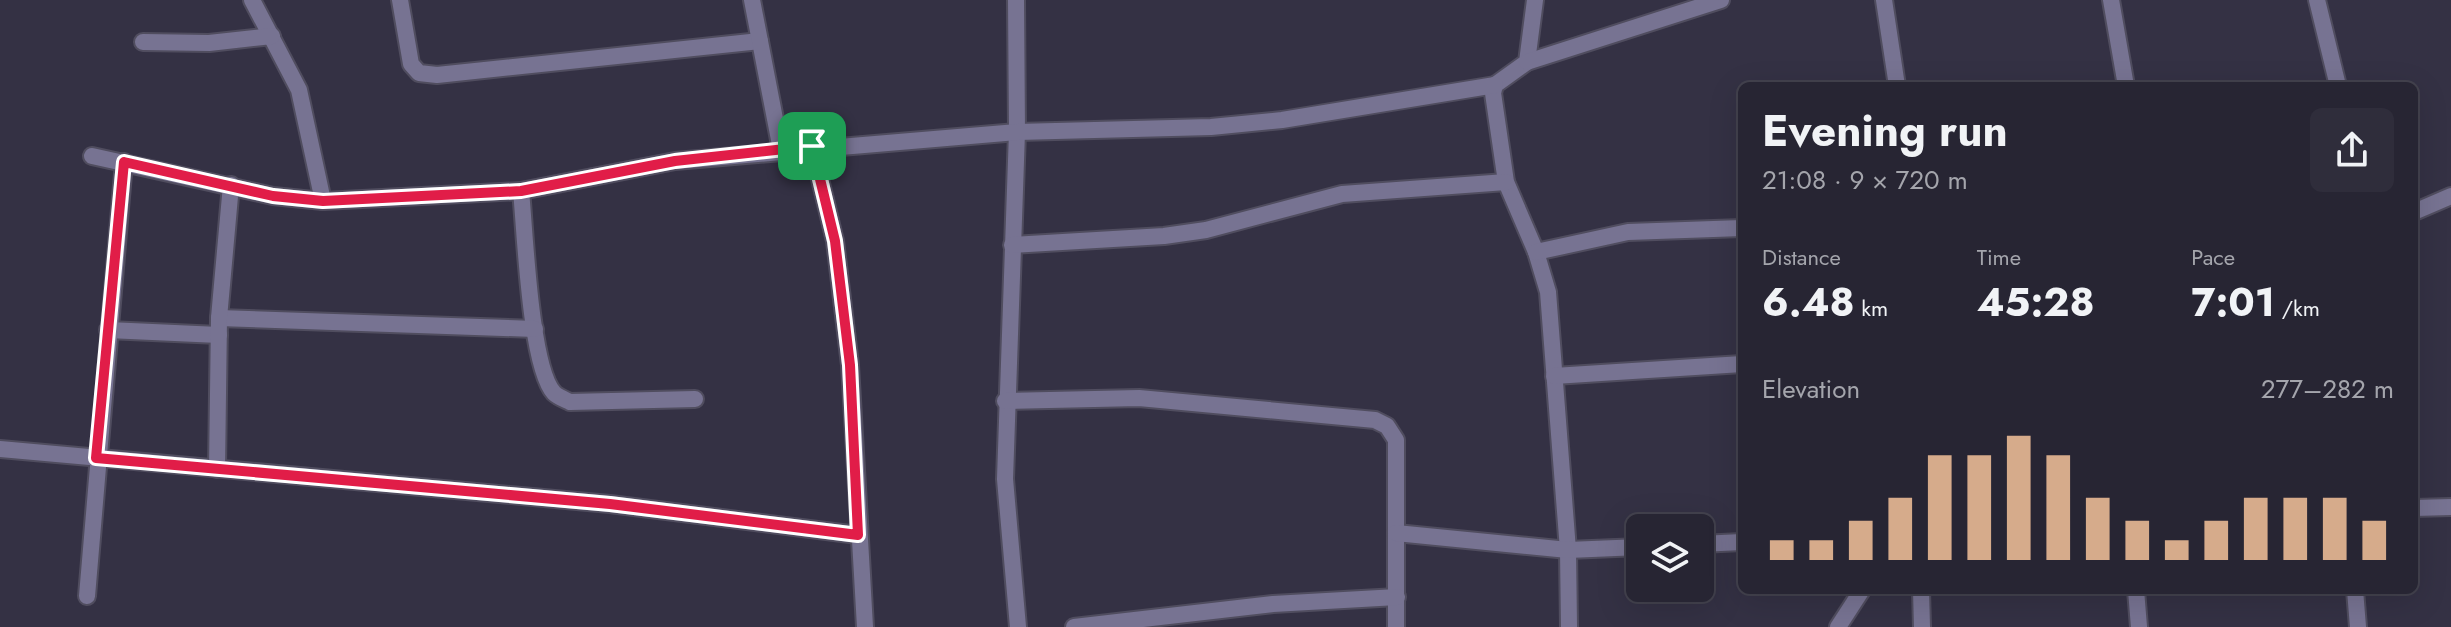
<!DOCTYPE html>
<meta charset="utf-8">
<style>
:root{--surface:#272533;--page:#2f2d3b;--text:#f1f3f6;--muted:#a4a5ac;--line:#43424e;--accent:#d6ab8b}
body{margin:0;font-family:Jost,sans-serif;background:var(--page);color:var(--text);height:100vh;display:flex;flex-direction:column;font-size:30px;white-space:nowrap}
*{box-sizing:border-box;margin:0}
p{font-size:26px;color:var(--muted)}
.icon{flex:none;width:44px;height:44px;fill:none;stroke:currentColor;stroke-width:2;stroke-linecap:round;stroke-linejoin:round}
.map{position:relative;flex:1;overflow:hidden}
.side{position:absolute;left:1738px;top:82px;width:680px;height:512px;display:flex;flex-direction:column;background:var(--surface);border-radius:12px;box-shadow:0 8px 32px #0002,0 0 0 2px var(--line)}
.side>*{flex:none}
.buttons{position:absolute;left:1626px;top:514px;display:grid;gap:16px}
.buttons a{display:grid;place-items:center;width:88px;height:88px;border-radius:12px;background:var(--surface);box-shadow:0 8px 32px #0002,0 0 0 2px var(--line);font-size:40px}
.pin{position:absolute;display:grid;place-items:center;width:68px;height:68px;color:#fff;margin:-34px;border-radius:16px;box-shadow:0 4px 12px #0006}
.round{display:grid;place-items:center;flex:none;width:84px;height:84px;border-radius:12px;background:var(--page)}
.head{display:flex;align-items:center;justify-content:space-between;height:136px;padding:0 24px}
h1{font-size:44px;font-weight:700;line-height:60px}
.metrics{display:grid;grid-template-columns:repeat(3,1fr);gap:12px;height:136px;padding:8px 24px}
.metrics div{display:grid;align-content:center}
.metrics b{font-size:40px;font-weight:700}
.metrics small{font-size:22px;font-weight:400}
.metrics p{font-size:22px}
.chart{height:224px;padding:16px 24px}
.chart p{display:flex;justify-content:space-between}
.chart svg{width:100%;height:144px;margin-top:8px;stroke:var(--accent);stroke-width:6}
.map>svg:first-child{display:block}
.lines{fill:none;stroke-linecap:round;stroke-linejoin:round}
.minor-casing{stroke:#504d5f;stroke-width:20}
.tertiary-casing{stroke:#504d5f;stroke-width:20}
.minor{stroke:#777392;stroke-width:16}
.tertiary{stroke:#777392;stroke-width:16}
.route-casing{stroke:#fff;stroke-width:16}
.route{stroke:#e11d48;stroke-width:10}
</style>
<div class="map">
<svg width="2451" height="627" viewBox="0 0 2451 627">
<rect width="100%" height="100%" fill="#343144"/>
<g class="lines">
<g class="minor-casing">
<g id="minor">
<path d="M252,0l47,90 24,111"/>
<path d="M400,0l11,64 8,9 18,2 323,-34"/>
<path d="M752,0l29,150"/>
<path d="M1016,0l1,132 -12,347 13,148"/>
<path d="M1535,0l-8,62 -32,23 -2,8 13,89 30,70 12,40 20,258 1,77"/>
<path d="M2111,0l15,86"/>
<path d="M2317,0l21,86"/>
<path d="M143,42l66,1 63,-7"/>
<path d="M1527,62l194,-62"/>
<path d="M812,146l23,95 15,124 15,262"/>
<path d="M92,156l181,40 50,5 198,-10 154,-30 342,-29 194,-5 71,-7 213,-35"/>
<path d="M521,191c4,39 9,176 33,202 4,4 12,7 16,9l125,-3"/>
<path d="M2414,212l37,-16"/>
<path d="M1012,245l152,-9 42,-6 136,-36 164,-12"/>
<path d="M1536,252l92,-20 114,-4"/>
<path d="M219,318l316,11"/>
<path d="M108,330l111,5"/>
<path d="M1554,376l188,-12"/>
<path d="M1005,401l134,-3 236,22 12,6 9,14v187"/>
<path d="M0,449l610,55 248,31"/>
<path d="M217,469l2,-151 12,-133"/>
<path d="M2414,508l37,-1"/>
<path d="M1396,533l172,17 72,-3"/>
<path d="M1700,544l42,-2"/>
<path d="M1921,590l1,37"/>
<path d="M2136,590l3,37"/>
<path d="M2355,590l3,37"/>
<path d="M87,596l37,-434"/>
<path d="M1074,627l199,-23 124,-7"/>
</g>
</g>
<g class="tertiary-casing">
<g id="tertiary">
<path d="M1884,0l13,86"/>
<path d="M1838,627l24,-37"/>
</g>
</g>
<use href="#minor" class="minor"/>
<use href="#tertiary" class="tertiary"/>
</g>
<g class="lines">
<g class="route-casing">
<path id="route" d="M812,146l23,95 15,124 8,170 -248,-31 -514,-46 28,-296 149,34 50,5 198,-10 154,-30z"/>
</g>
<use href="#route" class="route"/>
</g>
</svg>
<div class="buttons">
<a><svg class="icon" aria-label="layers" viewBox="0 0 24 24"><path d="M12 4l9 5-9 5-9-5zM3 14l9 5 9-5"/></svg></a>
</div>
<div class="pin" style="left:812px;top:146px;background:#1e9e55"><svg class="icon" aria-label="arrive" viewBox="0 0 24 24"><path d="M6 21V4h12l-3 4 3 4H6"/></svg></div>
<section class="side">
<div class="head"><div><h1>Evening run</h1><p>21:08 · 9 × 720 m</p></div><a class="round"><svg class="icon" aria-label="share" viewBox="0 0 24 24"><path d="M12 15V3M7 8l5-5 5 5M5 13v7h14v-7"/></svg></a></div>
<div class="metrics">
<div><p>Distance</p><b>6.48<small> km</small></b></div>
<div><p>Time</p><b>45:28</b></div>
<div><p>Pace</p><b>7:01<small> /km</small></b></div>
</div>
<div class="chart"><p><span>Elevation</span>277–282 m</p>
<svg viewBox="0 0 160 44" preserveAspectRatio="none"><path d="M5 44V38M15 44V38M25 44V32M35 44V25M45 44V12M55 44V12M65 44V6M75 44V12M85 44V25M95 44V32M105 44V38M115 44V32M125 44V25M135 44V25M145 44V25M155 44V32"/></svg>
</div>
</section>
</div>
